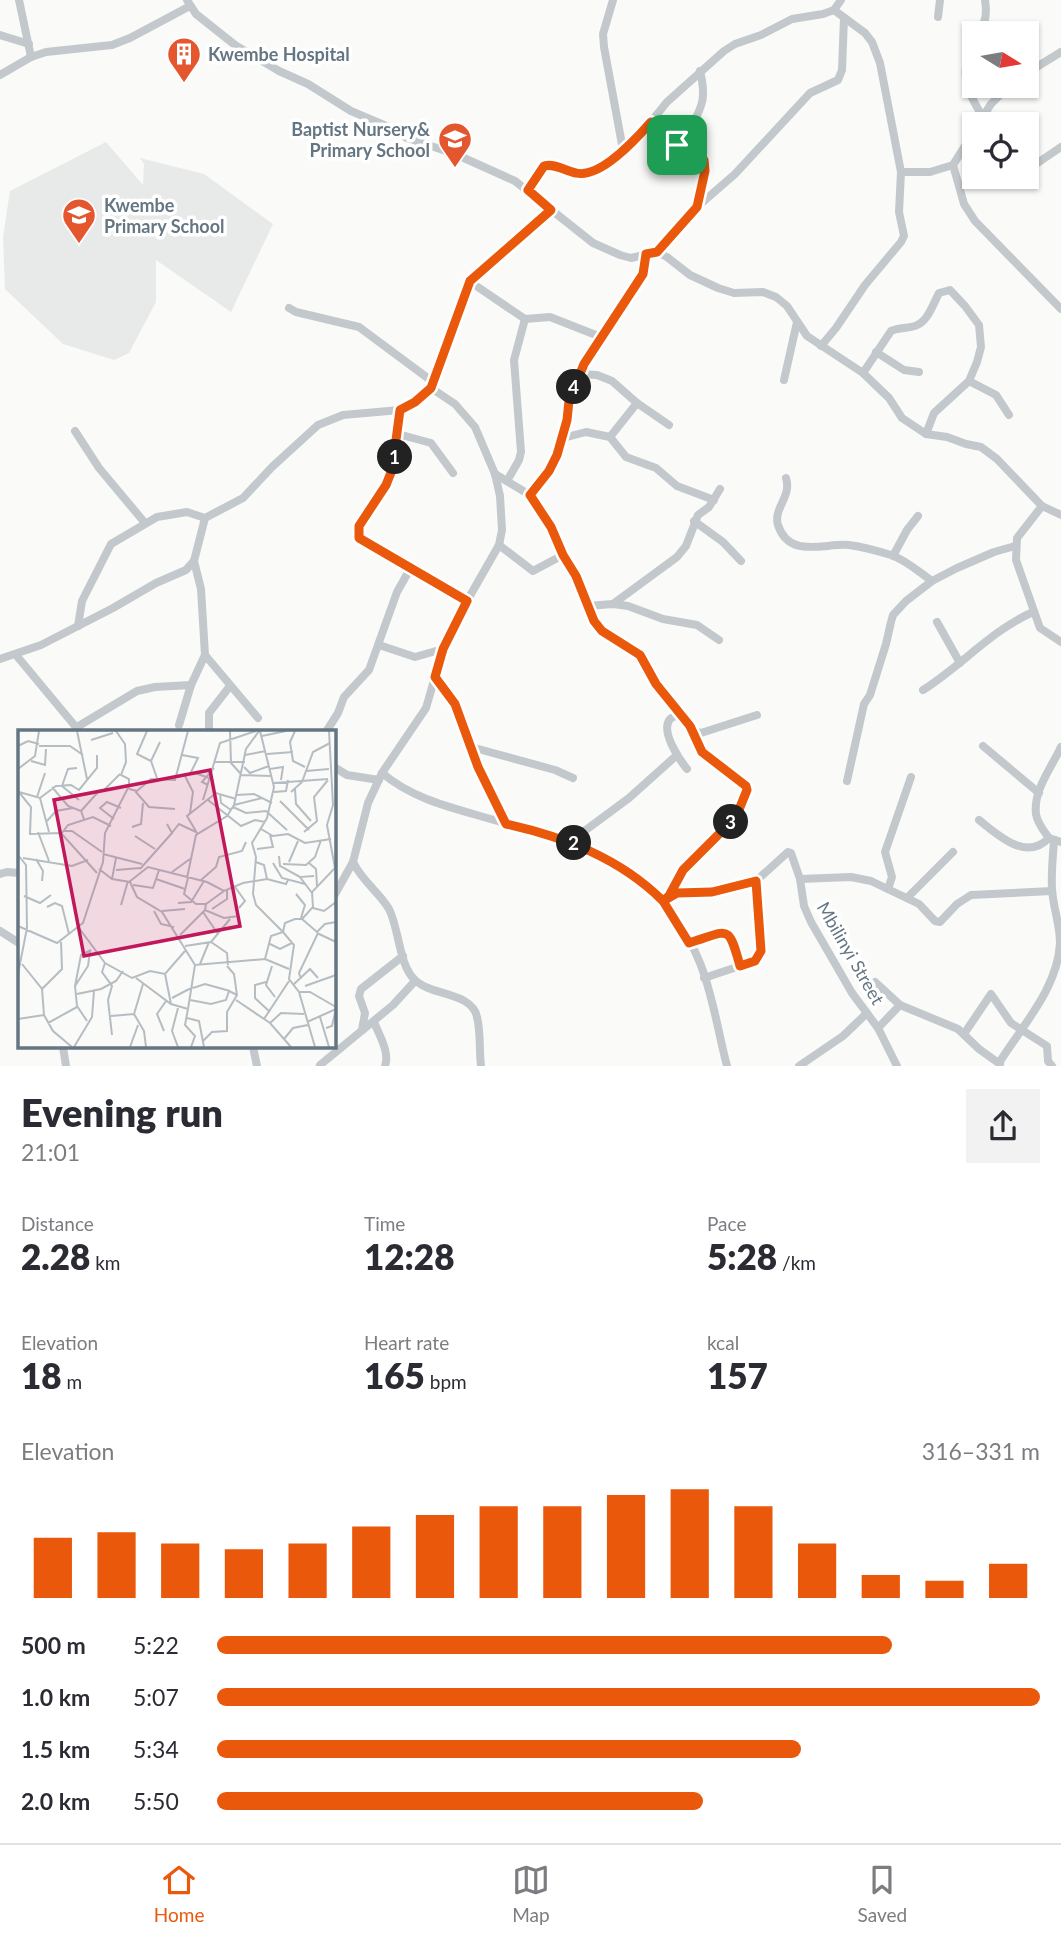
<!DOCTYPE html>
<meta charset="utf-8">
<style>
:root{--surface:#fff;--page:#f2f2f3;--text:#2b2b33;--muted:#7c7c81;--line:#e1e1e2;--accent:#ea580c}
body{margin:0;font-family:Lato,sans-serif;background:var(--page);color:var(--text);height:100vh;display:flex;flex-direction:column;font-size:26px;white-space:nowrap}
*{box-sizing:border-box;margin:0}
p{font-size:23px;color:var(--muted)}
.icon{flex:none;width:38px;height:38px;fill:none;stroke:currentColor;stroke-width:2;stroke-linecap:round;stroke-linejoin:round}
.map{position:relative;height:1066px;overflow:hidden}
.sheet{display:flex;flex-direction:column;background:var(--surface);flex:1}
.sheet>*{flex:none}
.needle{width:46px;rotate:101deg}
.fabs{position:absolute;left:962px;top:21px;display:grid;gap:14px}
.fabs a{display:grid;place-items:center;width:77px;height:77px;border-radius:0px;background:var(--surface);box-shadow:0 2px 5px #0004;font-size:35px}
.pin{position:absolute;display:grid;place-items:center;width:60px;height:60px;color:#fff;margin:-30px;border-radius:14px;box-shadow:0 4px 10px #0006}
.km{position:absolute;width:35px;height:35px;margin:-18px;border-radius:50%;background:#222;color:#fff;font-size:19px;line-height:35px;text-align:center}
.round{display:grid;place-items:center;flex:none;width:74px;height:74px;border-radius:0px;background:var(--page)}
.summary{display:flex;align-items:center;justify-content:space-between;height:119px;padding:0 21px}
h1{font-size:38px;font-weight:800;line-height:52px}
.figures{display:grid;grid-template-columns:repeat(3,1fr);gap:10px;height:119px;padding:7px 21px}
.figures div{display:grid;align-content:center}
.figures b{font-size:35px;font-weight:800}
.figures small{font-size:19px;font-weight:400}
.figures p{font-size:19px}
.chart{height:196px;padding:14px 21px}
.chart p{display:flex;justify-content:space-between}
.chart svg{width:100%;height:126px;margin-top:7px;stroke:var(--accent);stroke-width:6}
ul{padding:0 21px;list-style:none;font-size:23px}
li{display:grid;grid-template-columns:112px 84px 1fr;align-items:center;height:52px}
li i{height:18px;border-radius:9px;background:var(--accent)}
.tab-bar{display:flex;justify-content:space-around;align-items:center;height:98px;border-top:2px solid var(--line);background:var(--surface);font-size:19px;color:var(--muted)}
.tab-bar a{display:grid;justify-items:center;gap:4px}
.tab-bar .on{color:var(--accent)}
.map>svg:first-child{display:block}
.built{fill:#e8e9e9}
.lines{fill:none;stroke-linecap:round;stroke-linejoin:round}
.street{stroke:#c3c8cc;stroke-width:8}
.route-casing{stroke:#fff;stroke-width:14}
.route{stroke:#ea580c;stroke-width:9}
.labels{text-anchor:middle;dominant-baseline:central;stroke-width:7;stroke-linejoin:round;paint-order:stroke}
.poi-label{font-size:18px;font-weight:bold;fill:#657683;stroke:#fff;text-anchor:start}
.street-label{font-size:18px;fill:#657683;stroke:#fff}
.inset-road{fill:none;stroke:#b5bdc2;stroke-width:2}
.view{fill:#c2185b;fill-opacity:0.15;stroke:#c2185b;stroke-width:3.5}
.inset-edge{fill:none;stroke:#657683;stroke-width:3.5}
</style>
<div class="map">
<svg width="1061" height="1066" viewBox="0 0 1061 1066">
<rect width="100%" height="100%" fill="#fafaf8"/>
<path class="built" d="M106,142l37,43 1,-21 -4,-6 64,16 69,50 -42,88 -75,-52v42l-27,51 -15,7 -51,-16 -58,-55 -2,-52 7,-46z"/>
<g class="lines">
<g class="street">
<path d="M19,0l12,57"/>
<path d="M187,0l9,14 39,31 44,26 29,13 43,27 40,17 16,10 48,16 60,27 78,62 27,12 11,3 26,-6 10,5 23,18 28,13 16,5 29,-1 13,5 11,9 20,30 56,37 26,25 13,20 24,16 21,3 19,7 15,3 16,12 45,47 19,9"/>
<path d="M613,0l-10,34 1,13 19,103"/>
<path d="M938,17l2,-17"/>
<path d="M979,33c7,-11 8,-20 6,-33"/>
<path d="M0,35l29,9"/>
<path d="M975,41c-17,32 -9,47 7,75"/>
<path d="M1027,73l34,-21"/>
<path d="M0,75l31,-18 15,-5 66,-7 18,-7 60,-32"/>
<path d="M651,122l19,9 4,12c8,4 20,7 27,13 9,7 -2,39 -4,50"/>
<path d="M978,124l13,-20 18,-18"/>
<path d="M700,155l-2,-11 -8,-14c12,-24 17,-31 10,-59"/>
<path d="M953,165l11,39 11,17 86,88"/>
<path d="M1033,166l28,-19"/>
<path d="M901,172h29l23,-7 22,-35"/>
<path d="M528,190l11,-18 9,-8 28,9 20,-2 45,-37 26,-32 57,-51 11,-7 26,-9 31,-16 31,-5 11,-4 7,-10"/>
<path d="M657,252l40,-45 38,-33 75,-81 28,-13 4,-10 2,-52"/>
<path d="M469,281l56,38 25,-2 51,20"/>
<path d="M289,308l7,4 63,15 74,55"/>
<path d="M821,346l15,-18 29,-43 36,-43 3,-6 -5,-24 2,-40 -21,-109 -8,-21 -7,-9 -31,-23"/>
<path d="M876,352l28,18 15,2"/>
<path d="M863,373l28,-42c9,-4 15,-2 24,-5 13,-4 18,-22 24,-33l11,-3 15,16 14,19 2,22 -4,15 -8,19 -35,32 -8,21"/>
<path d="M579,374l18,1 15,6 25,22 32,22"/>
<path d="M784,380l13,-58"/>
<path d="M969,381l27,14 13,20"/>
<path d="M400,410c-2,25 -2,53 -15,75 -8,15 -31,36 -26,53l108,63"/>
<path d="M75,431l24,37 46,55"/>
<path d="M398,434l33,9 22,30"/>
<path d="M610,437l16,20 30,11 21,18 37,14"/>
<path d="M563,438l23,-6 24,5 27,-34"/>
<path d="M495,474l35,21 21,32 12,28 13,21 18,45 8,10 38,24 16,29 39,47 6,2 56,-18"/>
<path d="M786,478c6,19 -13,30 -8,47 11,34 46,18 71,20 14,2 29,6 42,10 15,5 28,17 41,26"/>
<path d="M507,481l12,-21 2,-8 -7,-92 11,-41"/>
<path d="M530,495l19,-24 8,-16 10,-35 2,-19 15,-37 59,-90 3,-20"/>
<path d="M1042,506l-25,32 -1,22 24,68 21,14"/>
<path d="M694,521l29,21 18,19"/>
<path d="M499,545l34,26 30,-16"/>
<path d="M893,556l14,-26 11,-14"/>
<path d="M613,604l64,-47 9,-11 12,-31 11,-8 11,-18"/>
<path d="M587,606l26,-2 15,2 35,13 34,6 22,15"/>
<path d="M937,622l23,41"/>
<path d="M78,626l4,-25 29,-57 46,-27 30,-5 18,6"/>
<path d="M379,645l36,12 28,-8"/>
<path d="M16,655l64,77"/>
<path d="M205,655l53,63"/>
<path d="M0,659l41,-14 72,-37 43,-25 30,-13 8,-9 11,-43 38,-20 29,-31 46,-42 25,-10 57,-5 26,-17 5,-5 12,-30 26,-77 82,-71"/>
<path d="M435,677l20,27 23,63 28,57"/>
<path d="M923,690c38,-24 69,-60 110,-78"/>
<path d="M680,713c-1,1 -9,5 -10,6 -10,12 9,40 17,50"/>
<path d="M179,725l12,-40 14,-30 -4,-66 -7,-28"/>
<path d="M77,727l60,-36 18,-4 36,-2"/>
<path d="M209,732v-19l21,-27"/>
<path d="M326,732l12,-19 6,-16 25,-27 28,-78 13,-23"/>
<path d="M983,746l56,47"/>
<path d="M471,747l84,23 18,8"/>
<path d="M1061,747c-9,20 -28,43 -25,67 1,9 8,17 13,24l12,4"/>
<path d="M334,767l13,8 32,5"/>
<path d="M382,773c32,27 72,35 112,47 25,8 53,11 77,21 58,25 105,62 129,122 13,32 18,69 27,103"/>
<path d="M847,781l17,-77 6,-9 16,-51 5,-22 2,-7 13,-14 26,-20 25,-13 37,-16 21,-6"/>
<path d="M979,820c19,15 47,42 70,18"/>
<path d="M571,841l58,-43 48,-43"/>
<path d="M353,862c9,19 26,30 36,47 10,19 10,57 26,71 16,16 57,12 62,37 4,16 2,33 4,49"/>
<path d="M0,874l7,-2 12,1"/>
<path d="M800,879l51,-2 20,4 48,23 16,17 5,1 17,-18 14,-9 81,-4"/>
<path d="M888,889l4,-12 -7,-25 26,-75"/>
<path d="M334,896l19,-34 15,-59 14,-30 44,-65 17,-59 24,-48 32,-56 3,-15 -2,-34 -5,-22 -20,-47 -20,-23 -24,-16"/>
<path d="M669,896l14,-26 53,-53 11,-27 -1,-4 -38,-27 -6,-7 -12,-25"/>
<path d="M907,898l46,-46"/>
<path d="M663,901l14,-8 50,-3 29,-9 32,-29 3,1 9,26 4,27 7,16 41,71 26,35 19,38"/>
<path d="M0,931l19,12"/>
<path d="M689,943c40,-12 39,-21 51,23"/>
<path d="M704,978l51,-17c13,-15 3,-59 1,-80"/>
<path d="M875,982l25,23 58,24 21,20 21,15"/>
<path d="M374,1022c5,13 16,30 11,44"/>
<path d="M878,1028l22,-23"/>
<path d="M362,1030l3,-17 -6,-17 2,-7 42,-33"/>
<path d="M964,1034l27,-40 20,29 36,23 1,15 4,5"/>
<path d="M63,1047l3,19"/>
<path d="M253,1047l4,19"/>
<path d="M999,1063c23,-37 59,-75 61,-120 0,-19 -7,-36 -8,-54 -1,-16 1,-33 2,-49"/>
<path d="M320,1065l73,-60 22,-24"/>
<path d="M799,1066l44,-30 24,-23"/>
</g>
</g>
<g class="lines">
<g class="route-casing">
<path id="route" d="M677,145l-7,-14 -19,-9c-15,17 -51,57 -75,51 -11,-2 -21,-10 -32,-7l-16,24 23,20 -81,71 -39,107 -16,14 -15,8 -8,60 -6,15 -27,41v12l108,63 -24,48 -8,28 20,27 23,63 28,57c58,13 114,34 157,77l14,-8 35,-1 44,-11 5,70 -6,10 -15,5c-12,-44 -11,-35 -51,-23l-26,-42 6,-5 14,-26 53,-53 11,-27 -1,-4 -44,-34 -12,-26 -34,-42 -16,-29 -38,-24 -8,-10 -18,-45 -13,-21 -12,-28 -21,-32 19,-24 8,-16 10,-35 2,-19 15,-37 59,-90 3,-20 11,-2 40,-45 8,-36 -1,-11 -4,-5 -23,-10"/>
</g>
<use href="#route" class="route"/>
</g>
<defs>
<g id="building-pin" transform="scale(1.75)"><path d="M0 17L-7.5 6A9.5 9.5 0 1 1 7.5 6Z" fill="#e4572e" stroke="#fff"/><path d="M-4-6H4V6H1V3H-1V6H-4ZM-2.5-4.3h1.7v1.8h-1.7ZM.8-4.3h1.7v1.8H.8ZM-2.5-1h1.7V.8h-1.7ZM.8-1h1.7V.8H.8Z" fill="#fff"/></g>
<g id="school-pin" transform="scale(1.75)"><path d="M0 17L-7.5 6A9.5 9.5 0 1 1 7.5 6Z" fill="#e4572e" stroke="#fff"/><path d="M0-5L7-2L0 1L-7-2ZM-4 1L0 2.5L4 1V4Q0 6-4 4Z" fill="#fff"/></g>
</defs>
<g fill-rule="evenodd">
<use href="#building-pin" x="184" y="54"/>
<use href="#school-pin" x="455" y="139"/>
<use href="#school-pin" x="79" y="215"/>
</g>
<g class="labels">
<g class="poi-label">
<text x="208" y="54">Kwembe Hospital</text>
<text x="430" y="129" text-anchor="end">Baptist Nursery&amp;<tspan x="430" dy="21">Primary School</tspan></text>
<text x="104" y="205">Kwembe<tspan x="104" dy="21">Primary School</tspan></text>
</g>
<g class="street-label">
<text transform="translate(851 953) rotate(60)">Mbilinyi Street</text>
</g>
</g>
<g transform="translate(18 730)">
<rect width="318" height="318" fill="#fafaf8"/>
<path class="inset-road" d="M59,1l10,48M129,1l-10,23 14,7 6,17M212,1l1,32 10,11M242,1l14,56 -7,31 -15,25 4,14 -3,37 3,11 27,27M277,1l-5,11 3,19 12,6M244,6l24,-5M73,10l22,-7M0,16l10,-5 11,3M21,16h31l13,9M249,24l26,-2M164,25l16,3 -8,16M227,25l21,-4M13,31l14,4 1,-16M133,31l9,-19M197,32h30M226,37l6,6 19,-7M0,39l17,-13 4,-25M252,39l13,-2 -2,13M288,41l23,-2M223,45l31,1M167,46l8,16 -3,21M159,47l18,-4 17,6M256,53l54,-4M190,55l-6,-3 12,-14M44,56l6,-17 9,-1M44,56l17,14M34,57l16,19 13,5 3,8M111,59l8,2 14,-12 24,1 13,-49M277,59l1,15 15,17M86,60l16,-16M0,61l13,16 -1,27 31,-1 36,40M117,61l14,16 26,2M1,62l21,6 16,-12 15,-1 8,5 18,-22v-13M256,62l12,-1 2,-11M273,62l11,-10 11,-30 17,-9M202,64l1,9 10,7M218,65l18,-1 18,9M19,67l8,-24M22,68l9,34M185,70l17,-57 36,-12M190,70l33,26 14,-6 10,2M262,71l29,29M216,75l28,-7M215,77l13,6 20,-2 21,19M63,81l18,-20M96,89l-14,-11 7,-6 14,6M29,91l9,-10 17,-3M114,97l9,-3 2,-21M243,99l12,7 15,-2 17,9 26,-4M45,101h9l30,21M20,102l11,29M286,102l13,-11 -3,-24 14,-17M44,103l6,-8 25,-8 18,9M179,103l-10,-17 29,-23 20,6M153,104l8,-10 17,8M117,106l20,13M239,119l16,-2 -3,-12M85,124l39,10M0,125l8,10 1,63 -9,46M261,126l1,10 20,11M5,128l49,8 16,-6M18,129l7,12 -1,10M238,132l8,3 3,14M271,132l9,-21M255,133l9,15 23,6M291,133l7,6 1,17M265,134l23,1 9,-8 6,-17M81,139l13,10 18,3 7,15 25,15 33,53 70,-6 6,-23 12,-4 2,-9 10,-4h7l15,13 8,-8 11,-2M122,139l32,-36 -5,-9M98,140l24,-2M154,142l18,-13M169,148l9,-43 31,-19 7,-11 12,-56 13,-18M170,148l-4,16 12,10h10M94,149l4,-21M138,149l29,10M183,150l15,-13 3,-10 23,-6 4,-9M111,152l19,-15 59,15 17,9 19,-8 24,-4 19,5 2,-4M115,155l20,3 6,-18M217,157l10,14 -6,7M294,163l-12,-16 14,-1M278,164l9,11 -4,13M6,166l16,7 11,-8M160,173l13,-1 13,-21M103,175l7,-24M29,177l8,-4 7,3 7,28M295,178l11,3 12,-9M194,179l15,-10v-9M187,180l1,-6 18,-13M136,181l7,13 13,3M144,181l23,-2M185,182l15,22M284,189l11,-12 -1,-15 23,-24 -8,-43 6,-20 -4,-74M0,196l39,17 26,-20 20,-61 2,-29 24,-47v-7l-8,-4 5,-13 -1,-18 -9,-13M61,198l26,35 27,15 18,-7 15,3 20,-23M265,202l11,13 -5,34 10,13 16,55M299,203l19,9M162,205l25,-25 19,8 15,-2M193,212l16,11 1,12M252,214l10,5 12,-6M167,216l26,-4 19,-23M247,229l24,10M87,233l-3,9 10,14 -4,14 4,35M4,234l20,25 2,26 9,16 19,16M182,234l9,-22M254,236l-6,19 9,12M147,244l6,30M118,248l35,26 17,5 7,-44M283,249l-2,-6 19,-40M248,252l-11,3v13l15,14M125,254l-9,30 10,17 2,16M275,255l17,-16 8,9M57,256l13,-20 2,-15M287,256l31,-11M175,258l12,-4 25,7M24,259l20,-20 -1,-27M282,262h10l26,15M59,264l24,-5 15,-8 7,-10M154,268l21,-11M172,270l21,4 15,-4 3,-9 8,4M218,270l34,23 21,24M160,278l-6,23 6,16M170,279l-3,16 10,11 -4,11M93,286l23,-2M302,287l9,30M169,288l12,3 5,26M0,289l26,-4M246,289l25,-38M69,291l-10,-15 -2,-20 6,-31 10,-5M289,292l29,-13M30,293l29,-16M252,293l11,-10 23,1M308,298l6,-2 4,-17M146,301l-7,-17 9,-13M266,309l9,-11 15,-3M185,311l9,-9 15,-1v-19l10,-17 -3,-21 -7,-8M56,317l18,-30 2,-26M112,317l8,-22"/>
<path class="view" d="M192,40l30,156 -156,30 -30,-156z"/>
<rect width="318" height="318" class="inset-edge"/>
</g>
</svg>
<div class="fabs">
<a><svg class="needle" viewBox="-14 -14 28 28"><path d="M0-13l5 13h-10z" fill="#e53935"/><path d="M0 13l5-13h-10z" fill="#7c7c81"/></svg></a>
<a><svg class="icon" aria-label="locate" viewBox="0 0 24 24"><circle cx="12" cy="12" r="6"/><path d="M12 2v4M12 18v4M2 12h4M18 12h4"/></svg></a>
</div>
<div class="pin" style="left:677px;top:145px;background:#1e9e55"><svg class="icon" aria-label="arrive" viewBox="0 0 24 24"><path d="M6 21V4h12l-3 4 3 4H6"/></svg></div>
<b class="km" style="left:395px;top:457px">1</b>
<b class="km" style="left:574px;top:843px">2</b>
<b class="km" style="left:731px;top:822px">3</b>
<b class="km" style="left:574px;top:387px">4</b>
</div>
<section class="sheet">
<div class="summary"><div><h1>Evening run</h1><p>21:01</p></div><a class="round"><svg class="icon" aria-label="share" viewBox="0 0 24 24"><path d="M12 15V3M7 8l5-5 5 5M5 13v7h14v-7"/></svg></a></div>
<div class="figures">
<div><p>Distance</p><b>2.28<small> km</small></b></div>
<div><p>Time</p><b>12:28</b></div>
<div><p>Pace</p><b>5:28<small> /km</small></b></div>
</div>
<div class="figures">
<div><p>Elevation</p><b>18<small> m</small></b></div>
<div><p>Heart rate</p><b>165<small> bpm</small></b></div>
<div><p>kcal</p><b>157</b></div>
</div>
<div class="chart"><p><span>Elevation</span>316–331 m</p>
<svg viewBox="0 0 160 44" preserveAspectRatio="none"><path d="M5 44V23M15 44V21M25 44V25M35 44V27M45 44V25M55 44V19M65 44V15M75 44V12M85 44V12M95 44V8M105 44V6M115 44V12M125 44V25M135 44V36M145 44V38M155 44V32"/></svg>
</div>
<ul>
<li><b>500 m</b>5:22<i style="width:82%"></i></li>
<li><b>1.0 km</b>5:07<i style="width:100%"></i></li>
<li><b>1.5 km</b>5:34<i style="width:71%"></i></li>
<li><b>2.0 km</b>5:50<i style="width:59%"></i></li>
</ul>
</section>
<nav class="tab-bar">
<a class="on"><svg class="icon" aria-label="home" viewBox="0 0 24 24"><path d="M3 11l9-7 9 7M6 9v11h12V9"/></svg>Home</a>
<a><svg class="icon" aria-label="map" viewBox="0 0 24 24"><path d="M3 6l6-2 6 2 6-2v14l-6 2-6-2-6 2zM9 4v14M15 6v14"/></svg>Map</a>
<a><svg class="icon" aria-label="saved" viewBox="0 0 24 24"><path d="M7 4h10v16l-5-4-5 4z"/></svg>Saved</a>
</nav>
